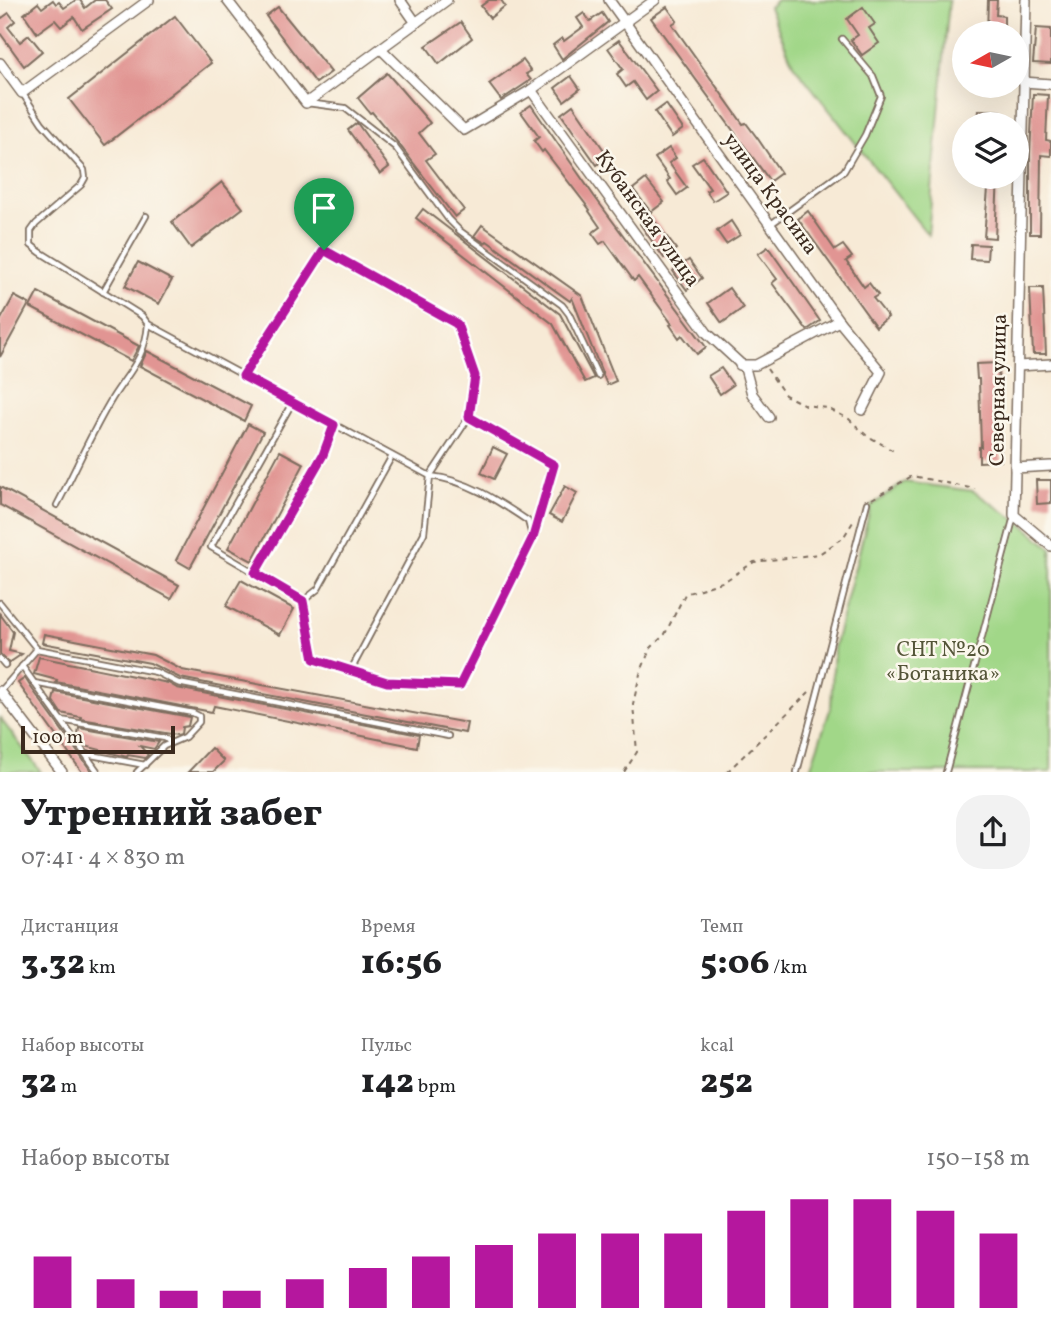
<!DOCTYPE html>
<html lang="ru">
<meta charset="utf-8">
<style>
:root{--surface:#fff;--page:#f2f2f2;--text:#202124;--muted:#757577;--accent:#b5179e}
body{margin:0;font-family:Vollkorn,serif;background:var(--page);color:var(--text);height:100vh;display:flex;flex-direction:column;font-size:26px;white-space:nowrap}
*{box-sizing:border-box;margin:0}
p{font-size:23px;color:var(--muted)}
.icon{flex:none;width:38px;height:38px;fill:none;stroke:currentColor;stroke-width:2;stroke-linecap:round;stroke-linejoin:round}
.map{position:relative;height:772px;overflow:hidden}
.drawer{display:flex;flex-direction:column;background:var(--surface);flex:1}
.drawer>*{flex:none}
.needle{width:46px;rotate:261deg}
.tools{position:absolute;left:952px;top:21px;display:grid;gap:14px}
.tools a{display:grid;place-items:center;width:77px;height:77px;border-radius:50%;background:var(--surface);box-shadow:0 7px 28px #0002;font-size:35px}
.scale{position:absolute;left:21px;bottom:18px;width:154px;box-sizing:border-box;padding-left:7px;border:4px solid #3b2a1e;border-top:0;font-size:19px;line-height:24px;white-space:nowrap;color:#3b2a1e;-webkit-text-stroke:5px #fbf7ec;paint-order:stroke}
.pin{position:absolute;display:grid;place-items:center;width:60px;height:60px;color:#fff;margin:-72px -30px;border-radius:50% 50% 50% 0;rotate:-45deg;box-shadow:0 0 7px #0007}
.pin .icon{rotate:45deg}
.round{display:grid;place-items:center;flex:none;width:74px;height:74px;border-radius:28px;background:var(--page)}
.headline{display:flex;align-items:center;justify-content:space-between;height:119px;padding:0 21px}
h1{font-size:38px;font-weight:800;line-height:52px}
.stats{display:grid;grid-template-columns:repeat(3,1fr);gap:10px;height:119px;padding:7px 21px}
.stats div{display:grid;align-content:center}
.stats b{font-size:35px;font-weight:800}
.stats small{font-size:19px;font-weight:400}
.stats p{font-size:19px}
.chart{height:196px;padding:14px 21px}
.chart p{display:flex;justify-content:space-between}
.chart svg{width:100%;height:126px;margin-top:7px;stroke:var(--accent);stroke-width:6}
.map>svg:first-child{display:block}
.green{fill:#a1d788;stroke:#6e8053;stroke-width:2}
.building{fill:#e19593}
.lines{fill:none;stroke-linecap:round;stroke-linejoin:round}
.lane-casing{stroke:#7d6d5e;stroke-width:8}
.street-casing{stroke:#7d6d5e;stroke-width:12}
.path{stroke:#7d6d5e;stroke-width:2;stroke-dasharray:5 5;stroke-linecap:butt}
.lane{stroke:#fff;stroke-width:4.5}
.street{stroke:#fff;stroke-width:9}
.route-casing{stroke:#fff;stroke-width:14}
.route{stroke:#b5179e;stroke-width:9}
.labels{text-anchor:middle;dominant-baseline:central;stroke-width:5;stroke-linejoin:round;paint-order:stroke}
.street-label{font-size:21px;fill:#3b2a1e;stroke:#fbf7ec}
.park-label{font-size:21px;fill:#545538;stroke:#fbf7ec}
</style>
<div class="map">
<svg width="1051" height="772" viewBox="0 0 1051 772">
<rect width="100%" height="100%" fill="#fbf7ec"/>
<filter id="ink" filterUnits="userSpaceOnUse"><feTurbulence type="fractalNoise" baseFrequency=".0143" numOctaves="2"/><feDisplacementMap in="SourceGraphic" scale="14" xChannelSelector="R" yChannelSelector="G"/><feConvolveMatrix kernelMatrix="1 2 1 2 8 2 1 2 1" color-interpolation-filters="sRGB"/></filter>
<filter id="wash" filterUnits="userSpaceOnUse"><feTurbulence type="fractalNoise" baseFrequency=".00686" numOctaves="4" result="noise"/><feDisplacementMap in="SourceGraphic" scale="28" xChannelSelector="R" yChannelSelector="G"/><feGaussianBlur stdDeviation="1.57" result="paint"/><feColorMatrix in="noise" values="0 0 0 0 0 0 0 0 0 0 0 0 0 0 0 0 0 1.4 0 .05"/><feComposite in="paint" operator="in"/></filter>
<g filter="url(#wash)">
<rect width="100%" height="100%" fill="#f7ead6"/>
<g class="green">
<path d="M777,0h172l-21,235 -135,-171 -24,-57z"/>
<path d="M905,482l68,9 48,32 30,25v224h-242l22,-65 3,-59 37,-142z"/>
<path d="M0,718l41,54h-41z"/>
</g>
<g id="blocks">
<g class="building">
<path d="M53,0l3,4 3,-2 5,6 12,-8h4l5,8 10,-8h10l7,9 -30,20 -8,-12 -13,10 -6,-7 -18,13 -13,-19 14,-11 4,5z"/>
<path d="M489,0h12l4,6 -15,12 -9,-12z"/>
<path d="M988,0h9l-1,15 8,1v17h-17z"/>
<path d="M278,7l53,65 -15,11 -50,-67z"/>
<path d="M667,7l10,14 -5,3 71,100 3,-1 12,16 23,34 -11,8 -119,-163z"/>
<path d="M863,7l12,17 -6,4 10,15 -17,12 -11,-15 7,-5 -11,-16z"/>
<path d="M9,13l6,8 -7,6 12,15 9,-7 13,16 -18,15 -24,-33v-17l2,2z"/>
<path d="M584,13l6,8 12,-8 6,9 -46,37 -9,-14 9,-7 2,3 19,-14 -6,-9z"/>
<path d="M175,16l36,47 -106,82 -36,-46z"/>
<path d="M461,22l11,16 -33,26 -13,-18z"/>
<path d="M1036,28l15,1v35l-18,-1z"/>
<path d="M619,40l38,51 -11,9 -13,-18 -7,5 -9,-13 6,-5 -15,-21z"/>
<path d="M523,60l8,11 -5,3 5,6 -30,20 -12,-16z"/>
<path d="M387,73l43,50 -11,10 16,21 -9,6 38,50 -9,7 -57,-74 -26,-31 -2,1 -12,-15z"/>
<path d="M571,76l9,13 -16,12 -9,-13z"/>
<path d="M1033,94l15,1 -2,45 5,1v15l-10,-1 -1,79h-10v-80z"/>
<path d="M666,104l17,25 -11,8 -17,-25z"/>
<path d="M531,105l63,91 112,151 -9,7 -15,-19 -3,3 -9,-13 2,-1 -34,-47 -4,4 -29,-40 -5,3 -8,-11 8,-6 -11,-16 1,-1 -46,-60 -2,2 -8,-11 5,-4 -18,-25z"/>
<path d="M573,105l35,51 -11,9 -36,-51z"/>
<path d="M979,110l22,1 -1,13h-22z"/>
<path d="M357,123l32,44 -9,7 -32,-44z"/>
<path d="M669,148l7,10 -7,5 18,25 -10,7 -10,-14 3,-2 -15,-21z"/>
<path d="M703,157l24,35 -14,9 -7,-10 4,-2 -18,-25z"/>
<path d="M984,177h14l-3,61 -11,-1 4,-48h-5z"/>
<path d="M646,179l18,23 -13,10 -18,-23z"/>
<path d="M222,182l21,26 -52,40 -19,-26z"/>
<path d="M423,209l137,105 34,64 -9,4 -32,-58 -137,-106z"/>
<path d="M808,211l27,39 8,-5 9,12 -6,4 18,26 5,-4 9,12 -5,3 15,19 -12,10 -78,-108z"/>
<path d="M651,216l25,33 -12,9 -24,-34z"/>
<path d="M731,221l9,14 -14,9 -9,-13z"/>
<path d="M482,225l100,71 34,85 -9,4 -35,-87 -2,3 -83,-60 -2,2 -11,-7z"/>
<path d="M971,244l17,1 -1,15 -17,-1z"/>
<path d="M768,247l52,74 -13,9 -35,-47 5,-4 -19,-25z"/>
<path d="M689,260l13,18 -15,12 -14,-19z"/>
<path d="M138,262l34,18 -13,24 -34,-18z"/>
<path d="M729,288l14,20 -21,15 -14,-20z"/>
<path d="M1030,288h13l3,66h-13z"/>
<path d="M38,292l101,54 -8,15 -101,-54z"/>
<path d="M14,296l15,8 -29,53v-36z"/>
<path d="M147,351l104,55 -7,15 -104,-55z"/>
<path d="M998,363l3,98 -22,1v-15h2l-2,-68h-2l-1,-15z"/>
<path d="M721,368l12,17 -13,9 -12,-18z"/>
<path d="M248,424l15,8 -73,136 -14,-8z"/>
<path d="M493,447l14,7 -13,25 -13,-6z"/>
<path d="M280,451l24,13 -52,97 -24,-13z"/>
<path d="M1036,480h15v23l-14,1z"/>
<path d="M565,486l12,7 -15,29 -13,-7z"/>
<path d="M0,487l179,98 -8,14 -171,-94z"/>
<path d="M241,580l53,29 -14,26 -54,-29z"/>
<path d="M0,614l13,18 -4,19 13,3 -13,9 -9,-9z"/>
<path d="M44,634l109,21 29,15 285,53 -2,10 -285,-55 -30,-15 -108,-20z"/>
<path d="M39,657l129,26 9,5 242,47 -2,12 -203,-41 -2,6 -156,-30 1,-2 -23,-6z"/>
<path d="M25,678l5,8 62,86h-10l-64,-89z"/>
<path d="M55,692l135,25 -2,9 -6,1 -1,7 -4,1 -96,-16v-2l-20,-4 -8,-12z"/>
<path d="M79,728l80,14 -5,7 -14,-3 8,9 -3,3 -17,-3 -1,2 -42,-11 -7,-11z"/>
<path d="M211,748l13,13 -11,11h-25z"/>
</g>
</g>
</g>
<g filter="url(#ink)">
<use href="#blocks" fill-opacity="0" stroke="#7d6d5e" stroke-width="2"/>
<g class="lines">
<g class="lane-casing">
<g id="lane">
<path d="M23,94l19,29 42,47 1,8 -4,7 -45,39 -5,7v14l9,7 102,64 6,8c-2,32 -19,48 -35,73 -21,34 -37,72 -56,108"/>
<path d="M307,103l38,5 50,39 53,72 12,12 102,74 7,9 29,62"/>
<path d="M771,224l73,-53 21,-36 16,-39 -8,-20 -31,-37"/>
<path d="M103,292l43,-76"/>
<path d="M148,324l282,152 39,-59 85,48 -21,72 -73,148 -73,-3 -73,-23 -11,-58 -92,-54 81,-144"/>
<path d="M244,376l80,-127 133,75 18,52 -6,41"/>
<path d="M255,573l68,-118 11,-30 -3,-1"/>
<path d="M303,601l15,-12 74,-133"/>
<path d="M0,603l37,46"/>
<path d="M0,659l5,6"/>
<path d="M22,666l76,106"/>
<path d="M351,670l73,-137 6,-57c37,4 68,25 98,45l4,15"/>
<path d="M34,683l159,30 6,3v6l-14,15 -21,9 -27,26"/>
<path d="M1,691l36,-42 119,23 22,11 270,53"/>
<path d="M61,720l104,18 5,4"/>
<path d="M86,754l59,11"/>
<path d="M797,772l70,-269"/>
<path d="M946,772l68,-256"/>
</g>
</g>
<g class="street-casing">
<g id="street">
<path d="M227,0l79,103 141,-103"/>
<path d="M400,0l16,23"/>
<path d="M609,0l230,321 42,51 -19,38"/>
<path d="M1026,0l-12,515 37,31"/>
<path d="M381,49l83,81 67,-40 124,-90"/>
<path d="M0,63l22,30 127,-93"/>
<path d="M1023,82l28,2"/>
<path d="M531,90l176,243 38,35 7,26 17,23"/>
<path d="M740,365h16l83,-44"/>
<path d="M1018,366l33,-2"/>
<path d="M1015,468l36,-2"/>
<path d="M0,691l62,81"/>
</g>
</g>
<g class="path">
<path d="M767,369l18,26 20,10 22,3 22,11 17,16 31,18"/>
<path d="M872,499l40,-23 63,13"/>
<path d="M624,772l13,-20 -4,-48 7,-30 10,-25 15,-15 20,-40 40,-13 29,-19 65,-8 24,-16 10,-16"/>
<path d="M727,772l82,-80"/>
</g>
<use href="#lane" class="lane"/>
<use href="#street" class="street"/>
</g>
</g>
<g class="lines" filter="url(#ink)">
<g class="route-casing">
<path id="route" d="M324,250l133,74 18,52 -6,41 85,48 -21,72 -73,148 -73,-3 -73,-23 -11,-58 -48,-28 68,-118 11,-30 -91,-49z"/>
</g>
<use href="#route" class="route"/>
</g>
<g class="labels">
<g class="street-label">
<text transform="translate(770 194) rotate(54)">улица Красина</text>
<text transform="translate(647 219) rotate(54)">Кубанская улица</text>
<text transform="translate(999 390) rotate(-89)">Северная улица</text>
</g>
<g class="park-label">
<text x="943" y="650">СНТ №20<tspan x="943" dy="24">«Ботаника»</tspan></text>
</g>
</g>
</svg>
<div class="tools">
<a><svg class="needle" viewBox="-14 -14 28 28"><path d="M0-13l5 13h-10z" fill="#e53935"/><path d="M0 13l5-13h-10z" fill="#757577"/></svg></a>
<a><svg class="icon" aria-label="layers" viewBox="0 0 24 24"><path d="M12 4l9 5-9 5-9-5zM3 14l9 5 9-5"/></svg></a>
</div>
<div class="scale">100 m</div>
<div class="pin" style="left:324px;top:250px;background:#1e9e55"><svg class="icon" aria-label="arrive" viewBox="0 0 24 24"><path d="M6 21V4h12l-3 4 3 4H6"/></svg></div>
</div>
<section class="drawer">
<div class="headline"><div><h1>Утренний забег</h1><p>07:41 · 4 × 830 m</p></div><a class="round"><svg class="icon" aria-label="share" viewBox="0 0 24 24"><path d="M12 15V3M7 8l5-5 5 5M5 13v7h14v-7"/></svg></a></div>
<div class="stats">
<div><p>Дистанция</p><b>3.32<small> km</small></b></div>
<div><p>Время</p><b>16:56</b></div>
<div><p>Темп</p><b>5:06<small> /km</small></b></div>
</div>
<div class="stats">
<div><p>Набор высоты</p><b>32<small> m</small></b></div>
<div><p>Пульс</p><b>142<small> bpm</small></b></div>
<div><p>kcal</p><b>252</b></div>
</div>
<div class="chart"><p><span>Набор высоты</span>150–158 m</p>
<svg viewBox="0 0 160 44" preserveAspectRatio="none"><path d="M5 44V26M15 44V34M25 44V38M35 44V38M45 44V34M55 44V30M65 44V26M75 44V22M85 44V18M95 44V18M105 44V18M115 44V10M125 44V6M135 44V6M145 44V10M155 44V18"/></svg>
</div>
</section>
